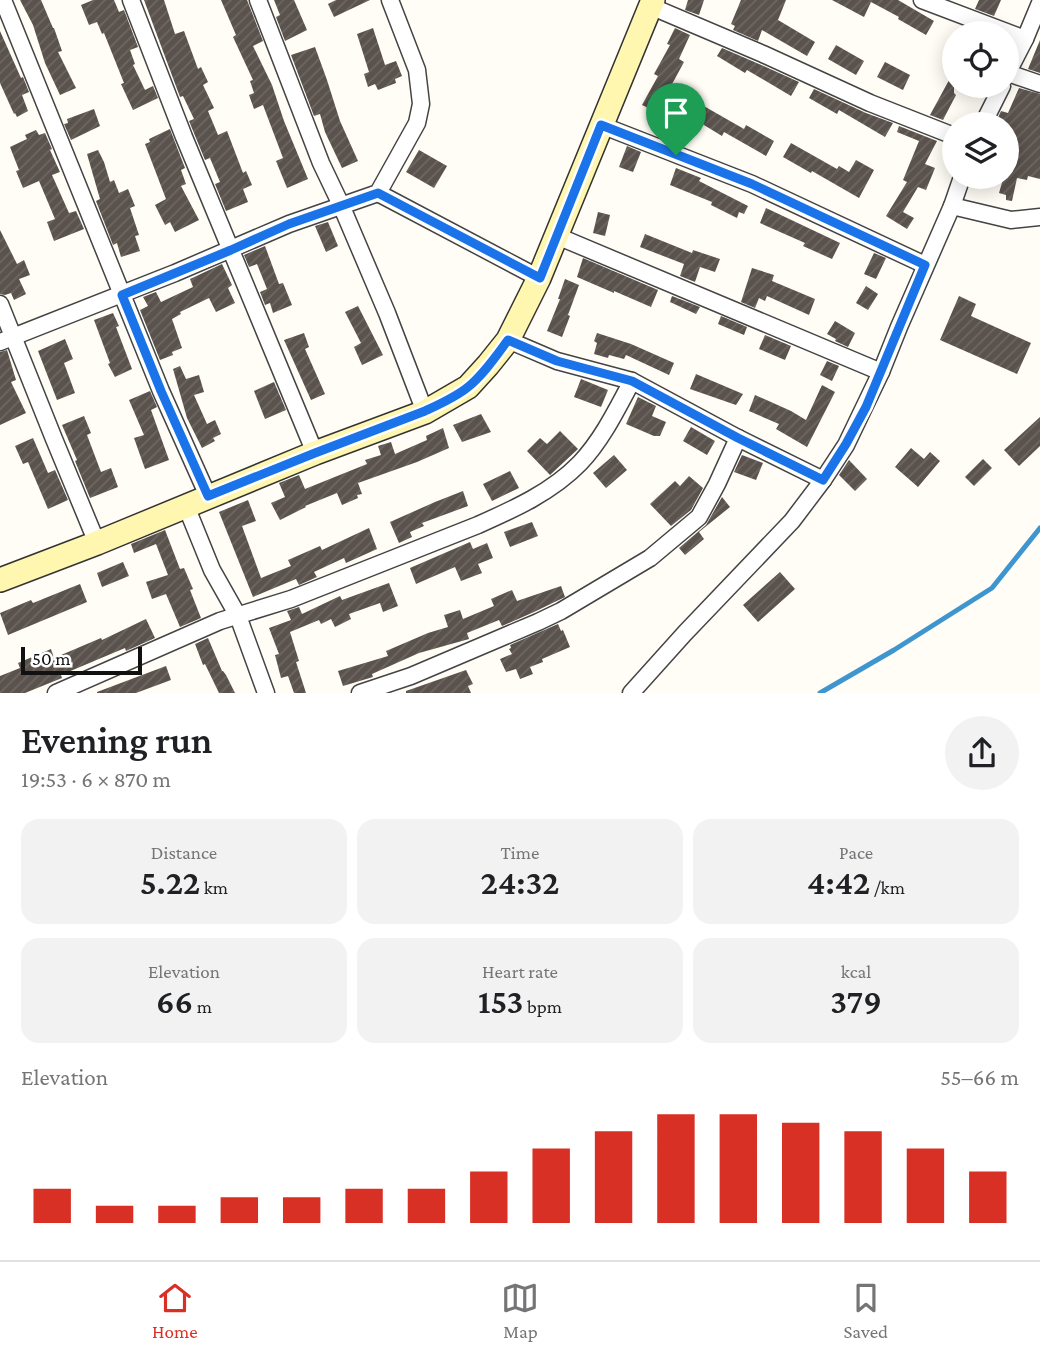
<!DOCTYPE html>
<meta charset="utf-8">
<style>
:root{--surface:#fff;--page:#f2f2f2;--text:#202124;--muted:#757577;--line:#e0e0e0;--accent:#d93025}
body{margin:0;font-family:"Crimson Pro",serif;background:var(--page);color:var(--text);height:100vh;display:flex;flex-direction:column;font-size:26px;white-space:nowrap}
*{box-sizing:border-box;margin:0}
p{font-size:23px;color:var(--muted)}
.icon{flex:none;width:38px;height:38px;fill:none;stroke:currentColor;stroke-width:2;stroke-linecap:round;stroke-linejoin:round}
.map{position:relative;height:693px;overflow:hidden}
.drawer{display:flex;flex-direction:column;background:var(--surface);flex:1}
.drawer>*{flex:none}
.fabs{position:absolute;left:942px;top:21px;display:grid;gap:14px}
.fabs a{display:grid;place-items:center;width:77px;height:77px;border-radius:50%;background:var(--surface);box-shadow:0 4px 18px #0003;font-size:35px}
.scale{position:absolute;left:21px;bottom:18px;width:121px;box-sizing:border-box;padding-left:7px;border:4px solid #111;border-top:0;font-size:19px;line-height:24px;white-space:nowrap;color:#111;-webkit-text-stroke:5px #fff;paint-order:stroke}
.pin{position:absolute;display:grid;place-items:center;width:60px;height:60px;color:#fff;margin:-72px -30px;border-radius:50% 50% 50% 0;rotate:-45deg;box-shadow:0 0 7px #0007}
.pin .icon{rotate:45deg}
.round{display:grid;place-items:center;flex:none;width:74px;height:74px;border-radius:37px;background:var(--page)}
.summary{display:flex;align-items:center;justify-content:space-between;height:119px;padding:0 21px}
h1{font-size:38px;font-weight:600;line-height:52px}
.stats{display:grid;grid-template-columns:repeat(3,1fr);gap:10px;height:119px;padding:7px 21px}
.stats div{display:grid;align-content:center;border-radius:18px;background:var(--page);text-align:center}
.stats b{font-size:35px;font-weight:600}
.stats small{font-size:19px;font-weight:400}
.stats p{font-size:19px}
.chart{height:196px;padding:14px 21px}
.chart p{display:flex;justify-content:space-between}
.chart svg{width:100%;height:126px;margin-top:7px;stroke:var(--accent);stroke-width:6}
.menu{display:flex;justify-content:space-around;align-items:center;height:98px;border-top:2px solid var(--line);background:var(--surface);font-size:19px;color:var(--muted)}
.menu a{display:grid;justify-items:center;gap:4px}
.menu .on{color:var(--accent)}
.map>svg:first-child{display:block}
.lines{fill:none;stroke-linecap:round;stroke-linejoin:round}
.stream{stroke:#3f96cf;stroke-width:5}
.building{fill:url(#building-hatch)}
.street-casing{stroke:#444;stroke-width:19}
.secondary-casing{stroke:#333;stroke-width:26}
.street{stroke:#fff;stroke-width:16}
.secondary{stroke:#fff6b0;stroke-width:23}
.route-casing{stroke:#fff;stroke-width:14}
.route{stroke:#1a73e8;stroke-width:9}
</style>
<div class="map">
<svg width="1040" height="693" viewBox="0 0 1040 693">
<defs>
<pattern id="building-hatch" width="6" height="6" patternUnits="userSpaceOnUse" patternTransform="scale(1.75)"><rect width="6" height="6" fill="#5a524d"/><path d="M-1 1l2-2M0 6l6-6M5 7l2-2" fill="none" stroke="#6d6662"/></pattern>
</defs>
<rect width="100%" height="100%" fill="#fffdf5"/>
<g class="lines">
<path class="stream" d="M820,693l74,-43 98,-62 48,-60"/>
</g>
<g class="building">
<path d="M20,0h21l12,28h1l8,23 -4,1 18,36 -16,7 -15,-32 -12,-38z"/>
<path d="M93,0h21l5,12 5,-2 14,37 -8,3 5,14 -2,1 12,25 8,-4 5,12 -25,12 -12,-26 3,-1 -20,-50 -2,1 -5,-12 -8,3 -8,-20z"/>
<path d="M144,0h20l11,34 9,-3 14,38 3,-2 7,15 -5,3 11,23 -6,3 10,24 9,-4 16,42 3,-2 6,14 -9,4 5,13 -22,9 -11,-27 5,-2 -10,-24 -5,2 -16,-39 5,-2 -11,-23 -3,1z"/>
<path d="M221,0h26l16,41 -10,5 19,39 12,36 24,58 -21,9 -11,-27 7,-3 -20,-53 -9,4 -5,-14 5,-2 -4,-12 3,-1 -20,-43 3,-2z"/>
<path d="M274,0h20l13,30 -22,11 -9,-24 4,-2z"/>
<path d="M336,0h34l-36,17 -6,-13z"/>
<path d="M688,0h16l-5,15 -14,-5z"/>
<path d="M741,0h45l-8,20 37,22 -8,14 -45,-26 -4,11 -25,-11 2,-4 -4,-2z"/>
<path d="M832,0h66l36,21 -8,14 -28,-16 1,-2 -28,-15 -7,15z"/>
<path d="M979,0h22l-7,16 -19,-7z"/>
<path d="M373,28l12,37 11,-4 6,15 -7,3 1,4 -18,7 -3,-6 -7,3 -4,-13 5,-2 -12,-38z"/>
<path d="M675,28l15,7 -11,24 5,3 -27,50 -15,-7 16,-29 -4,-2 16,-29 -3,-1z"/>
<path d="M0,31l21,47 2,-1 6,15 -7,3 6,16 -11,6 -2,-4 -1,1 -14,-31z"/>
<path d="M1040,40v33l-12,-4z"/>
<path d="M836,45l28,16 -8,14 -28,-16z"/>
<path d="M315,47l12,33 13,41 18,40 -16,7 -17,-36 -5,-18 -6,2 -23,-61z"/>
<path d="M722,48l37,16 40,18 -8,14 -44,-26 -2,3 -28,-17z"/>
<path d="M885,62l25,13 -7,15 -26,-13z"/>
<path d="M954,71v22l2,2 -13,25 -13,-5z"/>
<path d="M1019,88l21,6v85l-12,-3 -1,4 -10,-2 -5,23 -6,-1v-5l-7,-2 4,-14h3v-55h-11l6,-13 7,2z"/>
<path d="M814,89l52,24 27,10 -8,14 -46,-27 -2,4 -28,-16z"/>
<path d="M702,105l42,24 2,-4 28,16 -8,15 -42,-24 -2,4 -28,-17z"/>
<path d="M94,109l6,17 -29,14 -7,-16 4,-1 -1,-4z"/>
<path d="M899,126l38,15 -12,23 10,4 -9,22 -8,-3 -15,25 11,6 -7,11 -21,-13 21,-34 -4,-2 16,-39 -22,-9z"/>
<path d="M170,129l15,39 -4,2 5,14 -5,2 18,34 -24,12 -5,-10 -5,3 -10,-20 11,-6 -21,-55 5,-2 -1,-3z"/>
<path d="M36,130l3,5 6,-2 7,16 -2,1 10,22 -8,3 17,38 7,-2 8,18 -30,12 -7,-19 8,-3 -16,-38 -16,7 -7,-17 3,-1 -9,-23 17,-8 -2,-4z"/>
<path d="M791,143l46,26 2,-3 10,6 7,-12 18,10 -15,28 -47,-27 -1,2 -28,-16z"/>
<path d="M627,146l14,6 -8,20 -14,-5z"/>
<path d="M98,150l6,12 6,20 4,-2 5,13 9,-4 7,17 -5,2 9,27 -4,1 5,15 -19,6 -4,-14 -4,2 -17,-44 4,-2 -13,-45z"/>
<path d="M419,150l28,16 -13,22 -28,-16z"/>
<path d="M676,168l25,10 -2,3 49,25 -4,8 -5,-2 -2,6 -26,-13 1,-3 -42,-17z"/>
<path d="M766,208l74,35 -8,16 -29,-13 2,-3 -45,-20z"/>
<path d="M598,212l12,3 -5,21 -12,-3z"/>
<path d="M328,222l10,24 -12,6 -11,-26z"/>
<path d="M0,230l17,34 7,-4 6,15 -11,4 7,15 -12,6 -3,-7 -6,2 -5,-1z"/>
<path d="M645,234l47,19 1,-3 27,9 -5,13 -15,-5 -5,15 -15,-6 4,-12 -44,-17z"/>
<path d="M265,246l14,38 4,-1 9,22 -19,8 -3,-10 -5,2 -5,-13 7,-3 -10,-25 -8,3 -5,-12z"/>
<path d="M874,253l12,5 -10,21 -12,-5z"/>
<path d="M583,258l75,32 -7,17 -37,-16v2l-37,-16z"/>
<path d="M222,264l10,21 -4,3 7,15 -19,9 -7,-14 -29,14 1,2 -9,5 10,29 -10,4 1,3 -13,5 -20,-50 8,-4 -5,-9 13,-5 5,10 32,-15 -3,-8z"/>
<path d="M752,268l22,7 -2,6 43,18 -6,16 -42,-19 -2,5 -6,-3 -4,10 -14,-6z"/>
<path d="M565,279l14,6 -11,30 2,1 -8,21 -15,-6 13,-32h-2z"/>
<path d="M866,286l12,8 -10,16 -12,-7z"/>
<path d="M672,296l28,11 -4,7 -26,-12z"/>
<path d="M959,296l17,8 -5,12 60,27 -14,31 -77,-34z"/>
<path d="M358,306l25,49 -21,10 -8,-18 7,-4 -16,-31z"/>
<path d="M113,313l6,13 -3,1 16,42 -17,8 -7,-13 2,-1 -16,-43z"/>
<path d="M721,316l26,11 -3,8 -26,-11z"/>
<path d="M835,321l20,12 -7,14 -13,-6 1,-2 -9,-5z"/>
<path d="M304,333l5,14 -4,2 20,45 -14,6 -27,-60z"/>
<path d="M597,333l34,11 43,19 -5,12 -43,-20 -2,4 -15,-4 -1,3 -14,-4 3,-11 -3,-2z"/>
<path d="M765,335l26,11 -6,14 -26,-11z"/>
<path d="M65,339l8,20 -9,4 11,30 -18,7 -19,-49z"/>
<path d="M7,350l9,30 -5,2 15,31 -26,12v-73z"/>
<path d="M827,361l12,5 -7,15 -12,-6z"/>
<path d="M180,366l6,13 13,-4 5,17 -10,3 13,29 8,-4 6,14 -8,4 2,3 -13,7 -15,-30 -14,-49z"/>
<path d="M696,374l47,20 -7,11 -46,-16z"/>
<path d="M581,379l27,11 -7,17 -27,-10z"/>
<path d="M274,382l12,28 -21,9 -11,-28z"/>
<path d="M822,385l13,7 -28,55 -31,-18 3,-5 -30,-13 6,-16 36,16 15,9z"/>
<path d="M150,391l7,16 -6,3 18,50 -24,9 -11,-31 10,-3 -15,-35z"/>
<path d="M638,397l18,9 -4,10 14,6 -6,14h-6l-28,-12z"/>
<path d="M481,414l10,18 -29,10 -9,-17z"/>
<path d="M84,416l7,17 -4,2 14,37 10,-4 7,19 -28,11 -15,-37 2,-1 -15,-35z"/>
<path d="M1040,417v29l-21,20 -15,-16z"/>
<path d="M691,427l24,14 -8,14 -24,-14z"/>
<path d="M443,428l6,20 -32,14 -59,21 4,11 -5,1 1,3 -16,7 -5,-12 -32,13 1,1 -26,13 -9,-17 14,-6 -6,-14 20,-8 6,14 62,-25 -2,-4 16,-5 -3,-9 13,-4 4,12 32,-14 -1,-4z"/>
<path d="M560,431l18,18 -28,26 -23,-24 13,-13 7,6z"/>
<path d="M33,438l15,35 7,-3 13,30 -20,9 -20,-47 -5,2 -8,-18z"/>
<path d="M911,448l13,11 6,-7 10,9 -22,26 -23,-20z"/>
<path d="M614,455l13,15 -21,18 -13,-15z"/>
<path d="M742,455l21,8 -7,17 -22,-8z"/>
<path d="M983,459l9,9 -18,18 -9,-9z"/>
<path d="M849,460l18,19 -12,12 -16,-16z"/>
<path d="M510,471l9,17 -27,13 -9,-17z"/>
<path d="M689,476l14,12 -12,22 -20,16 -21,-22 25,-23 5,5z"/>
<path d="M463,491l5,15 -46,17 2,3 -14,6 2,5 -13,6 -9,-21 45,-20z"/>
<path d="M722,497l8,10 -31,25 5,7 -19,16 -6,-7 27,-23z"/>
<path d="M248,500l8,21 -14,5 19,52 30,-12 -3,-6 32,-14 2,4 47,-22 8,21 -31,14 -2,-5 -30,14 3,5 -18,8 -3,-6 -43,18 -34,-85z"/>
<path d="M532,522l6,14 -28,11 -6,-15z"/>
<path d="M165,530l15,39 4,-1 9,21 -3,1 11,28 -21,9 -14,-33 -14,5 -6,-17 22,-7 -12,-31 -22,9 -3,-9z"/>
<path d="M470,542l3,7 14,-6 6,15 -15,6 4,9 -21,8 -6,-14 -39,17 -6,-16z"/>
<path d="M123,562l6,14 -27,11 -5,-14z"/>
<path d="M780,572l15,17 -37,33 -15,-17z"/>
<path d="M389,583l9,23 -15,6 -3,-9 -31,11 2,5 -16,8 -4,-8 -10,5 -2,-4 -29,12 9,29 -3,1 10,31h-12l-6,-17 -7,2 -6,-23 4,-1 -10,-26 22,-8 -4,-9 12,-4 3,7 38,-18 2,4z"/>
<path d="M80,584l7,18 -79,33 -8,-22 31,-13 2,3z"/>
<path d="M561,586l4,11 -31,15 -32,14 -3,-6 -32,13 2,6 -50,14 -47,21 1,3 -30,9 -5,-15 50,-15 -2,-5 42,-18 20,-6 -4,-12 16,-5 3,9 31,-13 -3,-7 21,-9 5,11z"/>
<path d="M146,619l9,19 -29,13 -1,-3 -64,27 1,3 -37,15h-25v-17l20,-8 -2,-5 33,-14 3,9 47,-20 1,2z"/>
<path d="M558,624l3,7 2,-1 7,17 -28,12 1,3 -13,5 3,7 -13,5 -4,-10 -10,3 -6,-13 12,-5 -3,-5 2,-1 -1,-3z"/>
<path d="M208,638l14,33h1l3,4 9,18h-16l-14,-29 -2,1 -8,-21z"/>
<path d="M166,666l5,14 -35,13h-39v-1z"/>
<path d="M466,670l7,14 -5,2 3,7h-65v-2z"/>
</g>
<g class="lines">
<g class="street-casing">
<g id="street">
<path d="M3,0l158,391 47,105"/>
<path d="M131,0l53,137 131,316"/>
<path d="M258,0l63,163 20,42 46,108 38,99"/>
<path d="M922,0l103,39"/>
<path d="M650,6l113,48 107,49 84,33"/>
<path d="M1008,73l32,11"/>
<path d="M1006,76l19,-37 15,-36"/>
<path d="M983,124l19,-38"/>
<path d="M601,125l151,59 173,81"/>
<path d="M378,193l161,85"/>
<path d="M952,206l59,14 29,-3"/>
<path d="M557,236l324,136"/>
<path d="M0,304l54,135 43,104"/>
<path d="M508,340l49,21 75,20 106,57 85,42"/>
<path d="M0,342l175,-69 114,-49 89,-31 39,-70 4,-19 -4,-34 -27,-70"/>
<path d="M186,506l26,64 26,46 28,77"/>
<path d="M56,693l164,-72 71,-22 187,-74c36,-16 74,-33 102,-62 22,-23 37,-54 52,-82"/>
<path d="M360,693l51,-17 127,-54 23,-11 89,-53 49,-41 18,-33 21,-46"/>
<path d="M631,693l54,-60 107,-112 31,-41 23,-35 35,-73 18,-45 53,-121 10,-29"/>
</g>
</g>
<g class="secondary-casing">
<path id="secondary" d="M0,580l97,-37 218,-90 110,-41 43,-25 20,-22 20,-25 31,-62 114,-278"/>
</g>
<use href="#street" class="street"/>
<use href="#secondary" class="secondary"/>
</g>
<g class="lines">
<g class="route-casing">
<path id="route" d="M601,125l151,59 173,81 -59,142 -20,37 -23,36 -85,-42 -106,-57 -75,-20 -49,-21c-12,16 -24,34 -40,47 -12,10 -28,17 -43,24l-110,42 -107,43 -47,-105 -39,-96 109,-45 58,-26 89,-31 162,85z"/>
</g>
<use href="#route" class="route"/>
</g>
</svg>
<div class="fabs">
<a><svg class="icon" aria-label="locate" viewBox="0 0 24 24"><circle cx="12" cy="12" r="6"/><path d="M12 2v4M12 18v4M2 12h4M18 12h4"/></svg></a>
<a><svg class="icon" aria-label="layers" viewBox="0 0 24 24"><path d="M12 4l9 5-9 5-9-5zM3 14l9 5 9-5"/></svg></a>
</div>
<div class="scale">50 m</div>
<div class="pin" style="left:676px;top:155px;background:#1e9e55"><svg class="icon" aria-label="arrive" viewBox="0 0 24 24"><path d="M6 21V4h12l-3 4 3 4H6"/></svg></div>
</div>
<section class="drawer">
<div class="summary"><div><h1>Evening run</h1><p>19:53 · 6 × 870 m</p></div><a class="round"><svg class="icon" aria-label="share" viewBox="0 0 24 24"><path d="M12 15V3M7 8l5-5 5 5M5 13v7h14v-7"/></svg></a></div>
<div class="stats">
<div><p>Distance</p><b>5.22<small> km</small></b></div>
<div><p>Time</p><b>24:32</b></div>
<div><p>Pace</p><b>4:42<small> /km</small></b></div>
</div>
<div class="stats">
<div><p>Elevation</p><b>66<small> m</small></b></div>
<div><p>Heart rate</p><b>153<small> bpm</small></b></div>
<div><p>kcal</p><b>379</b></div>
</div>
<div class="chart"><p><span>Elevation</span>55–66 m</p>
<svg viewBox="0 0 160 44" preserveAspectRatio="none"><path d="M5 44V32M15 44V38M25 44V38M35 44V35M45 44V35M55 44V32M65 44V32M75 44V26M85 44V18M95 44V12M105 44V6M115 44V6M125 44V9M135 44V12M145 44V18M155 44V26"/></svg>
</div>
</section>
<nav class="menu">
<a class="on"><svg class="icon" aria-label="home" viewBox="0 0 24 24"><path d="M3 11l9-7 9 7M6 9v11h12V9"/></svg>Home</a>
<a><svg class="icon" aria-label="map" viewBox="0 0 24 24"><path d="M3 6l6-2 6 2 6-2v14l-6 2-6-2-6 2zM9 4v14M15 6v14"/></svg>Map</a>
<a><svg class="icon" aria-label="saved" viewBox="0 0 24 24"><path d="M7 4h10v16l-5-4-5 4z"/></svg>Saved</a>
</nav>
